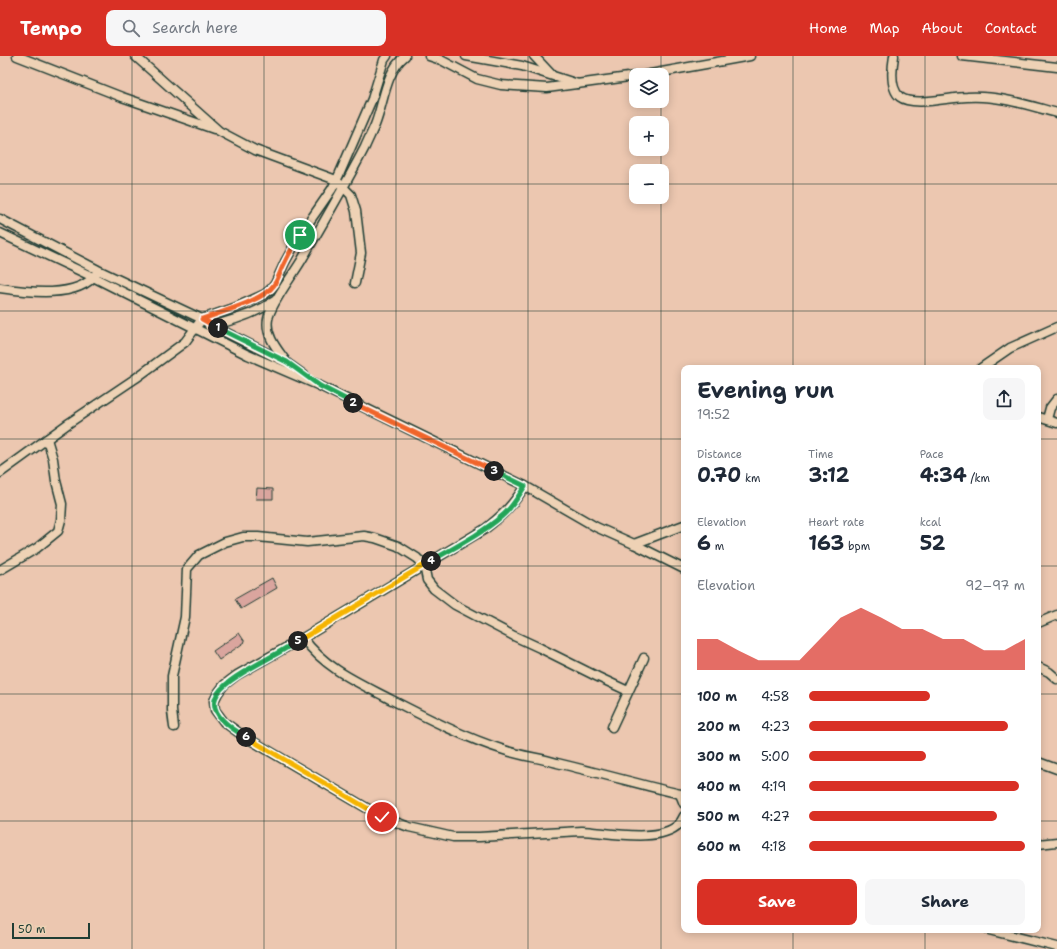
<!DOCTYPE html>
<meta charset="utf-8">
<style>
:root{--surface:#fff;--page:#f6f6f7;--text:#1f2937;--muted:#747a83;--accent:#d93025}
body{margin:0;font-family:"Shantell Sans",sans-serif;background:var(--page);color:var(--text);height:100vh;display:flex;flex-direction:column;font-size:15px;white-space:nowrap}
*{box-sizing:border-box;margin:0}
p{font-size:13px;color:var(--muted)}
.icon{flex:none;width:22px;height:22px;fill:none;stroke:currentColor;stroke-width:2;stroke-linecap:round;stroke-linejoin:round}
.map{position:relative;flex:1;overflow:hidden}
.panel{position:absolute;left:681px;top:309px;width:360px;height:568px;display:flex;flex-direction:column;background:var(--surface);border-radius:8px;box-shadow:0 2px 10px #0003}
.panel>*{flex:none}
.buttons{position:absolute;left:629px;top:12px;display:grid;gap:8px}
.buttons a{display:grid;place-items:center;width:40px;height:40px;border-radius:8px;background:var(--surface);box-shadow:0 2px 10px #0003;font-size:20px}
.scale{position:absolute;left:12px;bottom:10px;width:78px;box-sizing:border-box;padding-left:4px;border:2px solid #1f3d34;border-top:0;font-size:11px;line-height:14px;white-space:nowrap;color:#1f3d34;-webkit-text-stroke:3px #eed2b5;paint-order:stroke}
.pin{position:absolute;display:grid;place-items:center;width:34px;height:34px;color:#fff;margin:-17px;border:2px solid #fff;border-radius:50%;box-shadow:0 1px 4px #0007}
.km{position:absolute;width:20px;height:20px;margin:-10px;border-radius:50%;background:#222;color:#fff;font-size:11px;line-height:20px;text-align:center}
.round{display:grid;place-items:center;flex:none;width:42px;height:42px;border-radius:8px;background:var(--page)}
.overview{display:flex;align-items:center;justify-content:space-between;height:68px;padding:0 16px}
h1{font-size:22px;font-weight:700;line-height:30px}
.figures{display:grid;grid-template-columns:repeat(3,1fr);gap:6px;height:68px;padding:4px 16px}
.figures div{display:grid;align-content:center}
.figures b{font-size:20px;font-weight:700}
.figures small{font-size:11px;font-weight:400}
.figures p{font-size:11px}
.chart{height:112px;padding:8px 16px}
.chart p{display:flex;justify-content:space-between}
.chart svg{width:100%;height:72px;margin-top:4px;fill:var(--accent);opacity:.7}
.cta{display:flex;gap:8px;margin-top:auto;padding:8px 16px}
.cta a{flex:1;height:46px;border-radius:8px;background:var(--accent);color:#fff;font-size:16px;font-weight:700;line-height:46px;text-align:center}
.cta a+a{background:var(--page);color:var(--text)}
ul{padding:0 16px;list-style:none;font-size:13px}
li{display:grid;grid-template-columns:64px 48px 1fr;align-items:center;height:30px}
li i{height:10px;border-radius:5px;background:var(--accent)}
header{display:flex;align-items:center;gap:24px;box-sizing:border-box;height:56px;padding:0 20px;background:var(--accent);color:#fff}
header strong{font-size:19px}
nav{display:flex;gap:22px;margin-inline-start:auto;font-size:14px}
.search{width:280px;height:36px;background:var(--page);display:flex;align-items:center;gap:10px;box-sizing:border-box;padding:0 14px;border-radius:8px;color:var(--muted);font-size:15px}
.map>svg:first-child{display:block}
.building{fill:#daa59e;stroke:#1f3d34}
.lines{fill:none;stroke-linecap:round;stroke-linejoin:round}
.street-casing{stroke:#1f3d34;stroke-width:11}
.street{stroke:#eed2b5;stroke-width:8}
.split-1-casing{stroke:#fff;stroke-width:8}
.split-2-casing{stroke:#fff;stroke-width:8}
.split-3-casing{stroke:#fff;stroke-width:8}
.split-4-casing{stroke:#fff;stroke-width:8}
.split-5-casing{stroke:#fff;stroke-width:8}
.split-6-casing{stroke:#fff;stroke-width:8}
.split-7-casing{stroke:#fff;stroke-width:8}
.split-1{stroke:#f0652b;stroke-width:5}
.split-2{stroke:#22a559;stroke-width:5}
.split-3{stroke:#f0652b;stroke-width:5}
.split-4{stroke:#22a559;stroke-width:5}
.split-5{stroke:#f5b400;stroke-width:5}
.split-6{stroke:#22a559;stroke-width:5}
.split-7{stroke:#f5b400;stroke-width:5}
.grid{fill:none;stroke:#1f3d34;stroke-width:1;stroke-opacity:0.55}
</style>
<header>
<strong>Tempo</strong>
<div class="search"><svg class="icon" aria-label="search" viewBox="0 0 24 24"><circle cx="10" cy="10" r="6"/><path d="M15 15l6 6"/></svg>Search here</div>
<nav><a>Home</a><a>Map</a><a>About</a><a>Contact</a></nav>
</header>
<div class="map">
<svg width="1057" height="893" viewBox="0 0 1057 893">
<rect width="100%" height="100%" fill="#ecc7b0"/>
<filter id="ink" filterUnits="userSpaceOnUse"><feTurbulence type="fractalNoise" baseFrequency=".025" numOctaves="2"/><feDisplacementMap in="SourceGraphic" scale="8" xChannelSelector="R" yChannelSelector="G"/><feConvolveMatrix kernelMatrix="1 2 1 2 8 2 1 2 1" color-interpolation-filters="sRGB"/></filter>
<g filter="url(#ink)">
<g class="building">
<path d="M257,432l16,1v10h-17z"/>
<path d="M272,522l5,10 -36,21 -6,-10z"/>
<path d="M239,577l6,9 -26,18 -6,-9z"/>
</g>
<g class="lines">
<g class="street-casing">
<g id="street">
<path d="M17,0l105,41 92,32"/>
<path d="M135,0l84,75 36,19 81,30 15,15 5,16 5,42 -6,30"/>
<path d="M429,0l12,4 36,19 24,6 46,3 89,-12"/>
<path d="M466,0l56,10 56,18"/>
<path d="M534,0l17,18"/>
<path d="M894,0c-2,12 -4,33 6,41 13,10 51,0 67,0 31,-2 60,8 90,16"/>
<path d="M962,0l95,11"/>
<path d="M645,19l105,-19"/>
<path d="M0,163l98,51 104,49 9,6 76,38 17,12"/>
<path d="M0,177l93,44 155,78 72,31 205,100 71,41 38,17 50,25"/>
<path d="M0,232c27,4 78,11 96,-14"/>
<path d="M209,270c24,-5 46,-12 67,-26"/>
<path d="M285,304c-8,-11 -20,-25 -17,-41 3,-17 27,-46 36,-63 21,-36 42,-72 61,-109 3,-7 7,-15 10,-22 9,-22 10,-53 30,-69"/>
<path d="M981,312l29,-20 47,-21"/>
<path d="M1038,361l19,6"/>
<path d="M1047,363l3,-11 7,-9"/>
<path d="M0,417l69,-50 67,-45 49,-36 17,-23 32,-11 31,-14 6,-5 4,-5 10,-22 15,-27 32,-46 7,-14 33,-76 12,-39 3,-4"/>
<path d="M525,430c-13,20 -22,29 -40,43l-182,109 -66,37 -13,10 -6,8 -4,8 1,9 9,12 18,13 140,82 27,10 44,10h26l102,-6c26,1 78,13 98,-7 2,-2 4,-6 5,-8"/>
<path d="M634,488l50,-19"/>
<path d="M0,514l37,-22 21,-17 3,-11 1,-16 -6,-23 -3,-22 -6,-20"/>
<path d="M1038,567l19,-8"/>
<path d="M303,582c21,29 52,43 83,59 39,20 77,40 118,53 18,6 36,8 53,13 42,10 82,21 123,31"/>
<path d="M1038,611l11,5 8,7"/>
<path d="M174,671l-2,-16v-35l13,-59 2,-48 12,-14 26,-13 18,-5h15l49,5 57,-6 11,2 23,8 19,12 7,7 3,15 7,9 21,16 59,31 26,12 58,29 30,14"/>
<path d="M612,671l32,-69"/>
<path d="M1038,706l19,7"/>
<path d="M680,738l4,10"/>
<path d="M1038,788l19,-2"/>
<path d="M989,874l68,17"/>
</g>
</g>
<use href="#street" class="street"/>
</g>
</g>
<g class="lines" filter="url(#ink)">
<g class="split-1-casing">
<path id="split-1" d="M218,272l-16,-9c19,-7 61,-18 72,-34 5,-7 7,-16 11,-23 4,-9 10,-18 15,-27"/>
</g>
<g class="split-2-casing">
<path id="split-2" d="M218,272l69,34 33,24 33,17"/>
</g>
<g class="split-3-casing">
<path id="split-3" d="M353,347l141,68"/>
</g>
<g class="split-4-casing">
<path id="split-4" d="M431,505c24,-14 50,-27 71,-45 10,-8 16,-19 23,-30l-31,-15"/>
</g>
<g class="split-5-casing">
<path id="split-5" d="M298,585l133,-80"/>
</g>
<g class="split-6-casing">
<path id="split-6" d="M246,681c-55,-31 -30,-50 12,-73 13,-7 27,-15 40,-23"/>
</g>
<g class="split-7-casing">
<path id="split-7" d="M246,681l136,80"/>
</g>
<use href="#split-1" class="split-1"/>
<use href="#split-2" class="split-2"/>
<use href="#split-3" class="split-3"/>
<use href="#split-4" class="split-4"/>
<use href="#split-5" class="split-5"/>
<use href="#split-6" class="split-6"/>
<use href="#split-7" class="split-7"/>
</g>
<path class="grid" d="M132,0v893M264,0v893M396,0v893M528,0v893M661,0v19M793,0v312M925,0v312M661,45v22M661,93v22M0,128h636M662,128h395M661,141v752M0,255h1057M0,383h684M1038,383h19M0,510h684M1038,510h19M0,638h684M1038,638h19M0,765h684M1038,765h19M793,874v19M925,874v19"/>
</svg>
<div class="buttons">
<a><svg class="icon" aria-label="layers" viewBox="0 0 24 24"><path d="M12 4l9 5-9 5-9-5zM3 14l9 5 9-5"/></svg></a>
<a>+</a>
<a>−</a>
</div>
<div class="scale">50 m</div>
<div class="pin" style="left:300px;top:179px;background:#1e9e55"><svg class="icon" aria-label="arrive" viewBox="0 0 24 24"><path d="M6 21V4h12l-3 4 3 4H6"/></svg></div>
<div class="pin" style="left:382px;top:761px;background:#d93025"><svg class="icon" aria-label="check" viewBox="0 0 24 24"><path d="M5 12l5 5 9-10"/></svg></div>
<b class="km" style="left:218px;top:272px">1</b>
<b class="km" style="left:353px;top:347px">2</b>
<b class="km" style="left:494px;top:415px">3</b>
<b class="km" style="left:431px;top:505px">4</b>
<b class="km" style="left:298px;top:585px">5</b>
<b class="km" style="left:246px;top:681px">6</b>
<section class="panel">
<div class="overview"><div><h1>Evening run</h1><p>19:52</p></div><a class="round"><svg class="icon" aria-label="share" viewBox="0 0 24 24"><path d="M12 15V3M7 8l5-5 5 5M5 13v7h14v-7"/></svg></a></div>
<div class="figures">
<div><p>Distance</p><b>0.70<small> km</small></b></div>
<div><p>Time</p><b>3:12</b></div>
<div><p>Pace</p><b>4:34<small> /km</small></b></div>
</div>
<div class="figures">
<div><p>Elevation</p><b>6<small> m</small></b></div>
<div><p>Heart rate</p><b>163<small> bpm</small></b></div>
<div><p>kcal</p><b>52</b></div>
</div>
<div class="chart"><p><span>Elevation</span>92–97 m</p>
<svg viewBox="0 0 160 44" preserveAspectRatio="none"><path d="M0 44V25L10 25L20 32L30 38L40 38L50 38L60 25L70 12L80 6L90 12L100 19L110 19L120 25L130 25L140 32L150 32L160 25V44z"/></svg>
</div>
<ul>
<li><b>100 m</b>4:58<i style="width:56%"></i></li>
<li><b>200 m</b>4:23<i style="width:92%"></i></li>
<li><b>300 m</b>5:00<i style="width:54%"></i></li>
<li><b>400 m</b>4:19<i style="width:97%"></i></li>
<li><b>500 m</b>4:27<i style="width:87%"></i></li>
<li><b>600 m</b>4:18<i style="width:100%"></i></li>
</ul>
<div class="cta"><a>Save</a><a>Share</a></div>
</section>
</div>
